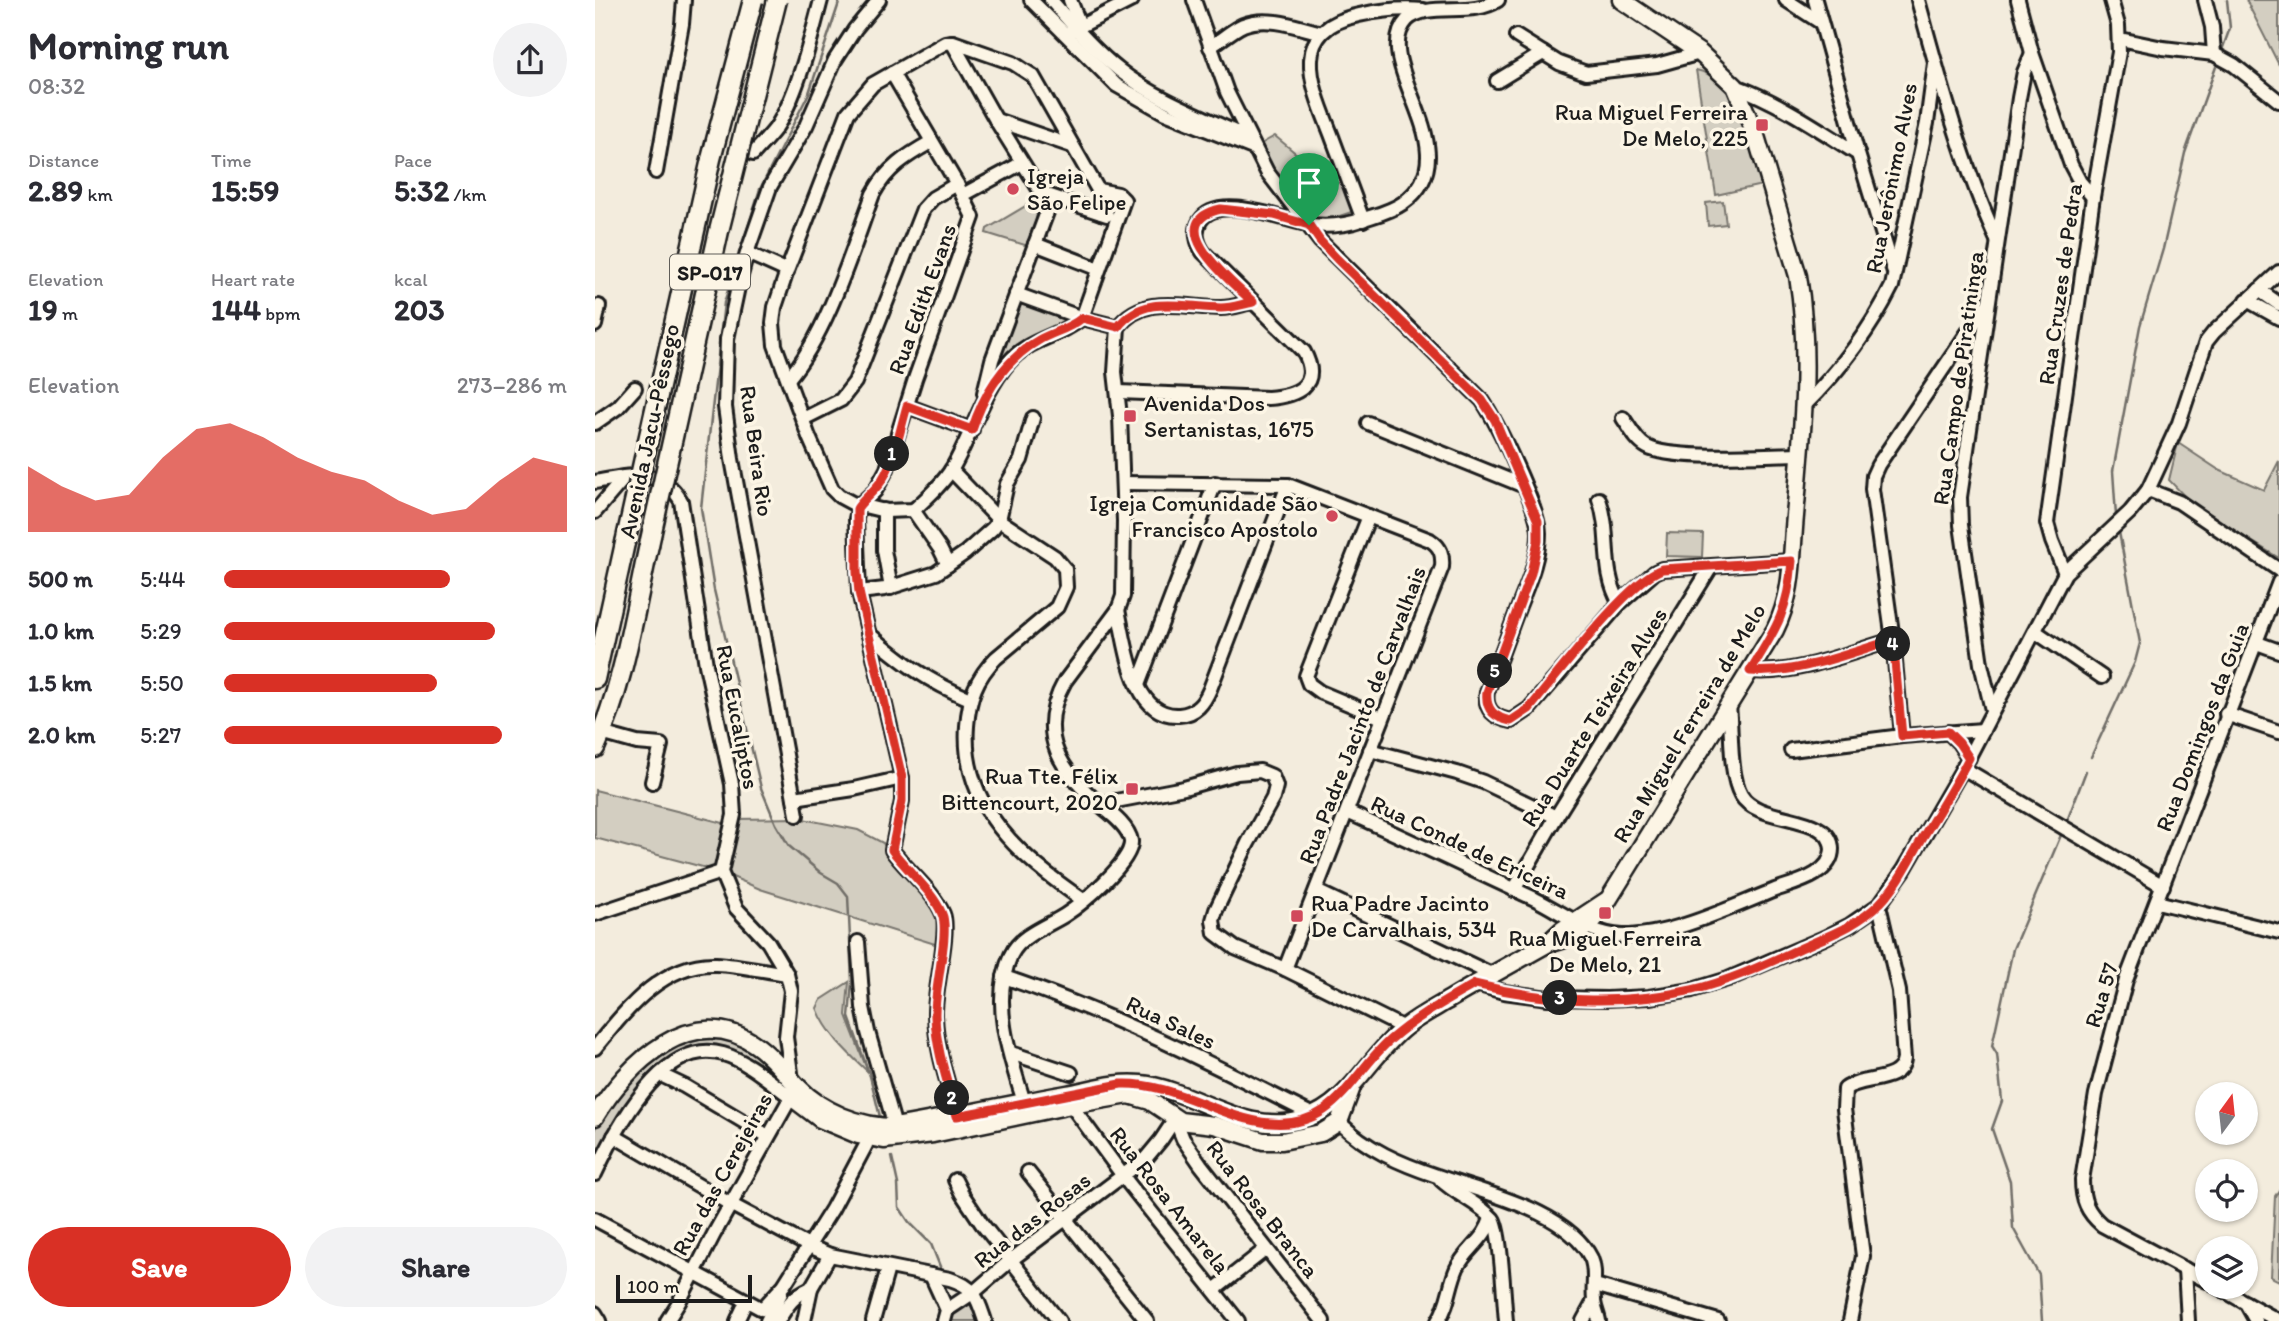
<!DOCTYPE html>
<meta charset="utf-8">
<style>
:root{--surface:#fff;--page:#f2f2f3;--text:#2b2b33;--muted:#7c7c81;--accent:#d93025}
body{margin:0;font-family:Itim,sans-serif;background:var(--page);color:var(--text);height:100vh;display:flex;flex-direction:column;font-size:26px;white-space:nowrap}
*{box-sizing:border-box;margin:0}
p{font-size:23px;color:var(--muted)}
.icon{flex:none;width:38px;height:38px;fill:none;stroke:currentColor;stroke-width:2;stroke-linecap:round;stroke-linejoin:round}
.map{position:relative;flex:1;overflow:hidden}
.drawer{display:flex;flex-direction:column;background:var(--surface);width:595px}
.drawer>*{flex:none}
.needle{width:46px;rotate:15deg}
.fabs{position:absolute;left:1600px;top:1082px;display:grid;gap:14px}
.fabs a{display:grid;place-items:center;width:63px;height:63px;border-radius:50%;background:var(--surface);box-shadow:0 2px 5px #0004;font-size:35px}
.scale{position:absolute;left:21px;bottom:18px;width:136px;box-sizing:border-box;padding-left:7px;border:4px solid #1c1c1c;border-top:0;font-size:19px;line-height:24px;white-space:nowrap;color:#1c1c1c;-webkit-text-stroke:5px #fcf5e5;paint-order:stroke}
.pin{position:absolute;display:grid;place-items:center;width:60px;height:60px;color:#fff;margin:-72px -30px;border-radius:50% 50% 50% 0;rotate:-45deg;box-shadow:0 0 7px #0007}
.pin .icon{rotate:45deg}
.km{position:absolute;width:35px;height:35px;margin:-18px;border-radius:50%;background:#222;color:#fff;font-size:19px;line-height:35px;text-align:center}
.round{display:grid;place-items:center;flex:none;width:74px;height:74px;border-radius:37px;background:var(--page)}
.summary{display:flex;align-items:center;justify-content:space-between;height:119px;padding:0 28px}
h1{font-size:38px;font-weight:800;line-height:52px}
.stats{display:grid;grid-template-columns:repeat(3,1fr);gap:10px;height:119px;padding:7px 28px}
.stats div{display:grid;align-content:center}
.stats b{font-size:30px;font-weight:800}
.stats small{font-size:19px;font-weight:400}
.stats p{font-size:19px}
.chart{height:196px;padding:14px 28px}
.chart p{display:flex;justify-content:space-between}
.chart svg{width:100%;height:126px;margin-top:7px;fill:var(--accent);opacity:.7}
.cta{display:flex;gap:14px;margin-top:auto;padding:14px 28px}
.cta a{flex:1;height:80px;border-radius:42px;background:var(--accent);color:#fff;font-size:28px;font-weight:800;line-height:80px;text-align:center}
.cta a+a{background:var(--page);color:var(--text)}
ul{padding:0 28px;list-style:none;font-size:23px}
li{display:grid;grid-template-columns:112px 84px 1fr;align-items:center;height:52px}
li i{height:18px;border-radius:9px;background:var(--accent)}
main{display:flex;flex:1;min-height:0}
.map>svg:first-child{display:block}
.green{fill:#d3cec1;stroke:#78756e;stroke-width:2}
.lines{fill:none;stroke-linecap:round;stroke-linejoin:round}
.stream{stroke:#716e68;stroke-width:2.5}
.minor-casing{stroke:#1c1c1c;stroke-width:18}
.major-casing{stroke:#1c1c1c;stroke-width:21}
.highway-casing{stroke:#1c1c1c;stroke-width:23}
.minor{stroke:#fcf5e5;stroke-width:12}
.major{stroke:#fcf5e5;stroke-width:16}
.highway{stroke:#fcf5e5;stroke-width:18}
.highway-bridge-casing{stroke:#1c1c1c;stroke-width:23;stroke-linecap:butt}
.highway-bridge{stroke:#fcf5e5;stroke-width:18}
.route-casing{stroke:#fff;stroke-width:14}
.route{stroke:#d93025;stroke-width:9}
.poi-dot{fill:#d1495b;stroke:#fcf5e5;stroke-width:2.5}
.labels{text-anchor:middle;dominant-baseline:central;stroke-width:7;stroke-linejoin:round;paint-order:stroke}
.shield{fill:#fcf5e5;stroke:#5f5d58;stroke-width:2}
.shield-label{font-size:21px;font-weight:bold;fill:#1c1c1c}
.poi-label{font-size:23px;fill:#1c1c1c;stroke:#fcf5e5;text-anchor:end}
.street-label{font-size:23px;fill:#1c1c1c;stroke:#fcf5e5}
</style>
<main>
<section class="drawer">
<div class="summary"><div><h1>Morning run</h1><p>08:32</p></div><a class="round"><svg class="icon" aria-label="share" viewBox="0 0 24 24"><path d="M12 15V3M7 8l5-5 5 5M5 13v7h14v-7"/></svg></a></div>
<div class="stats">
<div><p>Distance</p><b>2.89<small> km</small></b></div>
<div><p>Time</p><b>15:59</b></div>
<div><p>Pace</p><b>5:32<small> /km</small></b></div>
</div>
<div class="stats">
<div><p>Elevation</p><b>19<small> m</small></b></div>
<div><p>Heart rate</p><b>144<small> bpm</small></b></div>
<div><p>kcal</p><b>203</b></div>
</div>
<div class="chart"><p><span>Elevation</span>273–286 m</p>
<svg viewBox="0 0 160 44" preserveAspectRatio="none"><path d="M0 44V21L10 28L20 33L30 31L40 18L50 8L60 6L70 11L80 18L90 23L100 26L110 33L120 38L130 36L140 26L150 18L160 21V44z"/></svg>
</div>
<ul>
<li><b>500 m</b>5:44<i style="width:66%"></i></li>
<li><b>1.0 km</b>5:29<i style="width:79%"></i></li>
<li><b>1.5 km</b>5:50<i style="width:62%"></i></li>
<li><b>2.0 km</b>5:27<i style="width:81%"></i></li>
</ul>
<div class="cta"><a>Save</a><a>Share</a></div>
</section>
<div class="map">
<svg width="1684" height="1321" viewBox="0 0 1684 1321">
<rect width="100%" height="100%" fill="#f3ecdd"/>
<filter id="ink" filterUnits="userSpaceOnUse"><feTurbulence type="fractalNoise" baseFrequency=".0143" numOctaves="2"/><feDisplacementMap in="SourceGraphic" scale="14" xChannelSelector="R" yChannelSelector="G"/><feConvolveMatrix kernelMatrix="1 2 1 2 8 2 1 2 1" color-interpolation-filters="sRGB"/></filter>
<g filter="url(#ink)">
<g class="green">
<path d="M1651,0h33v65z"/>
<path d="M1101,70c43,8 55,79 66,115l-46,10z"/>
<path d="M680,136l29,24 24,26 15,-5 11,30c-12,4 -24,10 -37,8 -19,-4 -47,-57 -58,-74z"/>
<path d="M439,201c7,16 -1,29 -6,45l-42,-13 1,-4z"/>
<path d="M1128,201l3,23 -18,2 -2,-23z"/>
<path d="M423,298l56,20 -45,21 -37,37z"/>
<path d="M1583,443l41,27 45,20 15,-29v97l-86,-53 -24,-25z"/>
<path d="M1072,533l36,1 -1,23 -36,-1z"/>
<path d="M0,790l136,35 2,-6 65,-1 60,12 25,13 7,13 46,49 7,20 -5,20 -178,-56 -39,-17 -126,-34z"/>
<path d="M254,982l-3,33 22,57c-20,-19 -41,-38 -51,-64l4,-8z"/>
<path d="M110,1036c40,3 55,23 82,49l-4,3 -25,-18 -67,-21 -58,51 -38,67v-48l2,-5 69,-67z"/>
<path d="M1684,1190v91l-8,-4 4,-81z"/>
<path d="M376,1299l10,22h-32l2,-7z"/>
</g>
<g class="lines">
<g class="stream">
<path d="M245,0l-31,93 -49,96 -36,114 -23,205 13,82 47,198 15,36 13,22 32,27 17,10 10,13 4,86 -3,35 21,59 10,41"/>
<path d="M1627,50l8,-22 -3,-28"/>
<path d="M1521,516l-3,-45 27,-145 23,-77 22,-96 32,-89"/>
<path d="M1496,757l44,-95 5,-19 -21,-111"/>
<path d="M1472,821l19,-50"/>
<path d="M297,1157l6,27 1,23 10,15 22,22 10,25"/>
<path d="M1447,1321l-3,-46 -26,-47 -3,-47 -18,-52 10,-28 -5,-47 -5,-8 21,-97 48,-114"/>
</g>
<g class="minor-casing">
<g id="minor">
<path d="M436,0l85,85 49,28 90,36"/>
<path d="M456,0c21,25 43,50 68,70 38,30 88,48 131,69"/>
<path d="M475,0l10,25"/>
<path d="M599,0l33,92 40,80 53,69 162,159c15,22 57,109 57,133 0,26 -11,50 -20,73 -11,29 -21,58 -32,86 -3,18 8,26 24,29l18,-12 91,-106 35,-31 7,-3 130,-8"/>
<path d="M1191,0l34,22"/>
<path d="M1220,0l43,154 36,118"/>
<path d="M1323,0c22,81 44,163 79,240"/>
<path d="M1423,0l14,53 39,112 9,17 13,15"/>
<path d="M1610,0l7,27 2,27"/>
<path d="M476,31l61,-31"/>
<path d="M921,36l43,27 27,10 71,-8 43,-12"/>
<path d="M1525,39l43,9 51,6 20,11 45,36"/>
<path d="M357,42l44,78 48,77 3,15 -55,148 -8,33"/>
<path d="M615,47c11,-7 22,-17 33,-22 24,-10 55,2 78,8"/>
<path d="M902,81l46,-28"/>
<path d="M1140,86c44,16 83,43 123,68"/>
<path d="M401,120l76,26"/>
<path d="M158,154c7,-8 15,-16 22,-25 22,-32 36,-91 46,-129"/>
<path d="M61,172l26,-148 2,-24"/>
<path d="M446,193l66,22"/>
<path d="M368,195l59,-32"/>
<path d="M506,213l3,-11 -6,-12 -65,-114 -20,-13 -60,-21 -8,1 -72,41 -25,29 -61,158 -12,36 -2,16 2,22 34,92 23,52 7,7 13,7 33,8 28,-1 4,-3c13,-12 27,-25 36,-40 20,-35 29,-73 56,-105 19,-23 51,-25 73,-44l36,9"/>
<path d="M768,220c-11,-29 -21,-57 -32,-86 -19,-48 -44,-104 28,-119 22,-5 42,-7 64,-5"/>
<path d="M440,244l64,25"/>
<path d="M152,253l40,18"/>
<path d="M1664,290l20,14"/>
<path d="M421,294l66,24 42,-118 -6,-6 -20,-4"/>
<path d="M1652,300l32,18"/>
<path d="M0,325l4,-19"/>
<path d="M193,379c39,-45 64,-128 85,-185 14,-26 33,-38 58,-52"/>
<path d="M524,392l149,6c28,-2 54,-12 36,-46l-101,-100c-6,-9 -9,-21 -3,-31 18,-29 85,0 111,4 18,2 36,0 53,-6 12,-4 28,-8 39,-16 71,-51 -36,-140 4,-183 21,-20 64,-2 91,-20"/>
<path d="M312,406l65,24"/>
<path d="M1208,407c35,-35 67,-76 89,-121l35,-163 8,-60"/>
<path d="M1028,418c7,10 13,23 24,29 25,14 122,7 154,7"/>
<path d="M208,419l38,-19 14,-18 68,-173 10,-11 24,-14"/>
<path d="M0,423l23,-16 17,-19"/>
<path d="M773,423l156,63"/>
<path d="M356,470l48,50 56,37 10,12 1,18 -9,20 -61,51c-20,20 -27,40 -29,68 -6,82 55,132 116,174"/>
<path d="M0,482c33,-6 66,-16 86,19l25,164 26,119 2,31 -13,57 15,36 32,34 19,32 4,17 -5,46 6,43"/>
<path d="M528,483l165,2 142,55c11,7 13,15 12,27l-157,402"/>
<path d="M1553,490l31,12 100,68"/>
<path d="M1004,499c13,36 1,70 21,104"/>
<path d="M264,505l-3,14 3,73 43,186v23l-10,49c15,21 41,40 51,64 7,17 -9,76 -8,101 1,35 13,68 22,101"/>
<path d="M264,505l16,-14 12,-22 28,-90 58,-162 -16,-33 -65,-111"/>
<path d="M289,510v40l7,38"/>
<path d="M318,510l27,39 8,16"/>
<path d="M0,512l30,-35"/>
<path d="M774,516l-63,160 3,8 11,8 62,26"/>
<path d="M1470,573l-13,-32 -5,-18 46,-326 26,-145 -1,-27 -7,-25"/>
<path d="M264,592l26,-3 51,-16 29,-20 28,-25 6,-8 8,-36 14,-24 12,-42"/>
<path d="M523,610c8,34 14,108 61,105 17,-1 25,-12 31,-26l78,-204"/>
<path d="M1441,632l66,45"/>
<path d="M273,633c35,30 59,48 102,66"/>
<path d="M1662,643l22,8"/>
<path d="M1155,671c48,4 97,-18 143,-31"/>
<path d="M543,685l77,-202"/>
<path d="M1397,710l-11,-46 -20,-139 -1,-28 59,-399 5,-26 8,-19"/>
<path d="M1631,714l53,18"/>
<path d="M1353,732l11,11 10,15"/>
<path d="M6,733l36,10 24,2 -9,37"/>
<path d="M1307,736l-9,-96 -21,-151 1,-13 5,-11 107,-158"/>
<path d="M775,750l87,23 26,9 73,35"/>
<path d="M1196,750l111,-14 81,-6"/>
<path d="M1368,768l200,118"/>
<path d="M199,798l60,-9 48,-11"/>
<path d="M505,804l84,-16 53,-15 23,-2 12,5 4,10 -3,12 -25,45 -32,67 -3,10 2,13 20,15 50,21 119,59"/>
<path d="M752,812c63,28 125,58 188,87 28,14 56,36 88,37 49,0 106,-28 152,-46 19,-7 57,-15 57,-41 -1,-37 -74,-24 -91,-54 -12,-21 -9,-65 -12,-89"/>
<path d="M202,815l-65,-356 -7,-52 2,-68 11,-52 9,-34 23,-66 36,-61 29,-66 20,-31 24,-29"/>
<path d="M919,890l42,-73 155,-250"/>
<path d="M721,891l175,83"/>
<path d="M1562,902l122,30"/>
<path d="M0,914l126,-42"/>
<path d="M263,942l5,65 5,25 27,95"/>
<path d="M409,977c108,36 210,88 311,139"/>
<path d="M881,984l28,8 44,6 59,1 42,-2 43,-7 36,-11 96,-41 26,-13 29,-20 25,-35 59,-102 102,-195 65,-61 18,-22 31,-67 27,-81 8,-10 65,-60"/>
<path d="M0,1048c31,-38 68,-86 121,-84 24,1 48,7 71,10"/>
<path d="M416,1053l60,20"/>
<path d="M66,1075l23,11 84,50"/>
<path d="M476,1105l58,79 109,137"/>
<path d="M432,1111c-15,-47 -38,-108 -16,-156 9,-20 37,-29 54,-40 17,-11 68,-54 66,-74 -2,-13 -17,-25 -27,-33 -42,-35 -70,-72 -39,-127l53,-71 5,-14 1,-75 -4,-105 -5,-44 3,-45c26,-34 66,-19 103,-19 11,0 21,-4 32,-6"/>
<path d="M580,1119l8,20 18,26 122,156"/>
<path d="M744,1122c27,27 62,42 98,54 46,17 130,34 154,82 6,14 1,28 3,42 0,7 4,14 5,21"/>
<path d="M19,1136l116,68 79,42 21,9 120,24c25,8 27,18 35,42"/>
<path d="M433,1172l119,149"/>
<path d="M0,1174c20,-43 68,-138 128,-120 25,7 47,28 68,43l-77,137 -35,68 -12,19"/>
<path d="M360,1180l7,14 20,30 77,97"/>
<path d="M846,1180c16,15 38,23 52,39 8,10 11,84 13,102"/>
<path d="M0,1219l167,90 22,-24 48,-76 34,-64 3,-17"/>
<path d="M1590,1269l3,52"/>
<path d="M336,1275l16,35 -3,11"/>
<path d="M1612,1281l-105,-56c-15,-13 -20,-25 -20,-45l14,-86 30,-114 153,-398"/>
<path d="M1000,1285l123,36"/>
<path d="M1621,1286l30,17 10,18"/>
<path d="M619,1290l52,-41"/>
<path d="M1651,1303l33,18"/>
<path d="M352,1310l27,-18 37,-32 135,-102 15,-18 14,-21"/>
<path d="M0,1313l5,8"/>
<path d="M142,1321l9,-19"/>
<path d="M172,1321l14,-28"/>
<path d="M183,1321c10,-17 15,-25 33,-33"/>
<path d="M209,1321l7,-33 19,-33"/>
<path d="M278,1321l15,-53"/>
<path d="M843,1321c11,-16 11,-35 19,-53 9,-19 29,-29 34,-50"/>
<path d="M988,1321l11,-20"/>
<path d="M1255,1321l13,-65 -19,-147 1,-20c16,-13 56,-5 59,-30l-5,-68 -20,-86"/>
</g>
</g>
<g class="major-casing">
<g id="major">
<path d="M960,942c20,-5 35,-15 47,-32l173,-280c19,-39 16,-72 20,-114 7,-80 16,-160 3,-240l-42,-140 -21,-50 -35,-33 -79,-53"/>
<path d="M203,1087l-7,10 29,22 38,16 26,5 49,-6 138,-29 58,-10 21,6 30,20 34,4 49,16h19l39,-8 18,-11 13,-35"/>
<path d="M0,1117c32,-53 97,-117 161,-72 16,11 28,27 42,42 24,25 62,40 97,40 57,-10 115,-23 172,-33 23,-4 50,-13 74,-10 55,6 105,54 163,35 45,-14 66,-64 101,-92 14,-11 30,-19 45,-28 32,-19 65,-37 97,-55l15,-14 44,-29"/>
</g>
</g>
<g class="highway-casing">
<g id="highway">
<path d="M0,679l30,-136"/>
<path d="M0,748c29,-63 39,-135 54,-203"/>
</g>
</g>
<use href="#minor" class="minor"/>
<use href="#major" class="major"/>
<use href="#highway" class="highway"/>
<g class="highway-bridge-casing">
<g id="highway-bridge">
<path d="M30,543l86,-384 42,-159"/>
<path d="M54,545l70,-314 58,-231"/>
</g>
</g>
<use href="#highway-bridge" class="highway-bridge"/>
</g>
</g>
<g class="lines" filter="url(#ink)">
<g class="route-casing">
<path id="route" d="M626,209l53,6 35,10 11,16 17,18 145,141 13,20 43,101v20l-7,32 -44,119c-2,18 8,26 24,29l18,-12c27,-32 98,-127 133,-140l130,-8c-4,51 -16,68 -42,110 46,4 98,-18 143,-31l9,96 46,-4 11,11 10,15c-14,27 -30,53 -46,79 -13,22 -25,48 -43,66 -21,22 -52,33 -79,45 -35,16 -71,33 -109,42 -71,16 -147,12 -217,-6 -29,17 -59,33 -84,55 -40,35 -55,90 -121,84 -52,-5 -96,-41 -149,-39l-164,32c-9,-33 -21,-66 -22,-100 -1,-27 15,-84 7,-102 -10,-24 -35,-43 -50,-64l10,-49v-23l-43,-186 -2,-20v-63c3,-7 18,-18 25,-29 13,-21 18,-50 25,-74l65,24c12,-37 32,-70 67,-90 14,-8 30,-11 43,-22l36,9c26,-34 66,-19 103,-19 11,0 21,-4 32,-6 -19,-18 -96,-79 -32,-93z"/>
</g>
<use href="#route" class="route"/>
</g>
<g class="poi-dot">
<rect x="1160" y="118" width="14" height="14" rx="3.5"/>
<circle cx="418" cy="189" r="7"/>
<rect x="528" y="409" width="14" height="14" rx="3.5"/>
<circle cx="737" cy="516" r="7"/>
<rect x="530" y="782" width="14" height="14" rx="3.5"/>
<rect x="1003" y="906" width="14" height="14" rx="3.5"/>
<rect x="695" y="909" width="14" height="14" rx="3.5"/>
</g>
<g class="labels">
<rect class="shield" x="75" y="254.5" width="80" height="35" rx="5"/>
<g class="shield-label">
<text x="115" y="272">SP-017</text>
</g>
<g class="poi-label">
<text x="1153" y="112">Rua Miguel Ferreira<tspan x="1153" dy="26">De Melo, 225</tspan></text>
<text x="432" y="176" text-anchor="start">Igreja<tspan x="432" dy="26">São Felipe</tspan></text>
<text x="549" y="403" text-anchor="start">Avenida Dos<tspan x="549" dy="26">Sertanistas, 1675</tspan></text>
<text x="723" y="503">Igreja Comunidade São<tspan x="723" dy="26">Francisco Apostolo</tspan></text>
<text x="523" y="776">Rua Tte. Félix<tspan x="523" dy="26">Bittencourt, 2020</tspan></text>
<text x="716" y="903" text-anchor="start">Rua Padre Jacinto<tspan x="716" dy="26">De Carvalhais, 534</tspan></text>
<text x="1010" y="938" text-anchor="middle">Rua Miguel Ferreira<tspan x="1010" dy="26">De Melo, 21</tspan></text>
</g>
<g class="street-label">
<text transform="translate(1296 178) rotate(-79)">Rua Jerônimo Alves</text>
<text transform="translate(1465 284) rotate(-82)">Rua Cruzes de Pedra</text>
<text transform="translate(327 299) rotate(-70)">Rua Edith Evans</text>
<text transform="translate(1363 378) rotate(-82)">Rua Campo de Piratininga</text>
<text transform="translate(54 431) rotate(-78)">Avenida Jacu-Pêssego</text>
<text transform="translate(162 451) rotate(82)">Rua Beira Rio</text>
<text transform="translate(767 715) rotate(-69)">Rua Padre Jacinto de Carvalhais</text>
<text transform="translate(143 717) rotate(79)">Rua Eucaliptos</text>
<text transform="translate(999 717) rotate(-58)">Rua Duarte Teixeira Alves</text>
<text transform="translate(1094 723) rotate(-59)">Rua Miguel Ferreira de Melo</text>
<text transform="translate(1607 727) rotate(-69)">Rua Domingos da Guia</text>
<text transform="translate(875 847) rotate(25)">Rua Conde de Ericeira</text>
<text transform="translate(1506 995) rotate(-73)">Rua 57</text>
<text transform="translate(576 1022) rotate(25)">Rua Sales</text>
<text transform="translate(127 1174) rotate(-61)">Rua das Cerejeiras</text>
<text transform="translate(575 1200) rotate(52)">Rua Rosa Amarela</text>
<text transform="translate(668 1209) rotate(52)">Rua Rosa Branca</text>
<text transform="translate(437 1220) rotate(-38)">Rua das Rosas</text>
</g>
</g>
</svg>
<div class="fabs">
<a><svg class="needle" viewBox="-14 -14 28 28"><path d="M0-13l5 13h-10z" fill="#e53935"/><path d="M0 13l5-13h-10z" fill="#7c7c81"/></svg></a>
<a><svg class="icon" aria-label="locate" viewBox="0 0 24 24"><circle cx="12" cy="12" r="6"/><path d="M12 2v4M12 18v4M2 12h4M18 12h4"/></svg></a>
<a><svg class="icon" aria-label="layers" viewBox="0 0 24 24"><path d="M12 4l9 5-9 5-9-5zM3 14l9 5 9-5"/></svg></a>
</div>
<div class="scale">100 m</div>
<div class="pin" style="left:714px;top:225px;background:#1e9e55"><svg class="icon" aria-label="arrive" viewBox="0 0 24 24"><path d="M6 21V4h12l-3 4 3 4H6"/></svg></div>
<b class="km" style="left:297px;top:454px">1</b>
<b class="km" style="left:357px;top:1098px">2</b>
<b class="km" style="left:965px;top:998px">3</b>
<b class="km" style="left:1298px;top:644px">4</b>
<b class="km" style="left:900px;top:671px">5</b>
</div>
</main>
